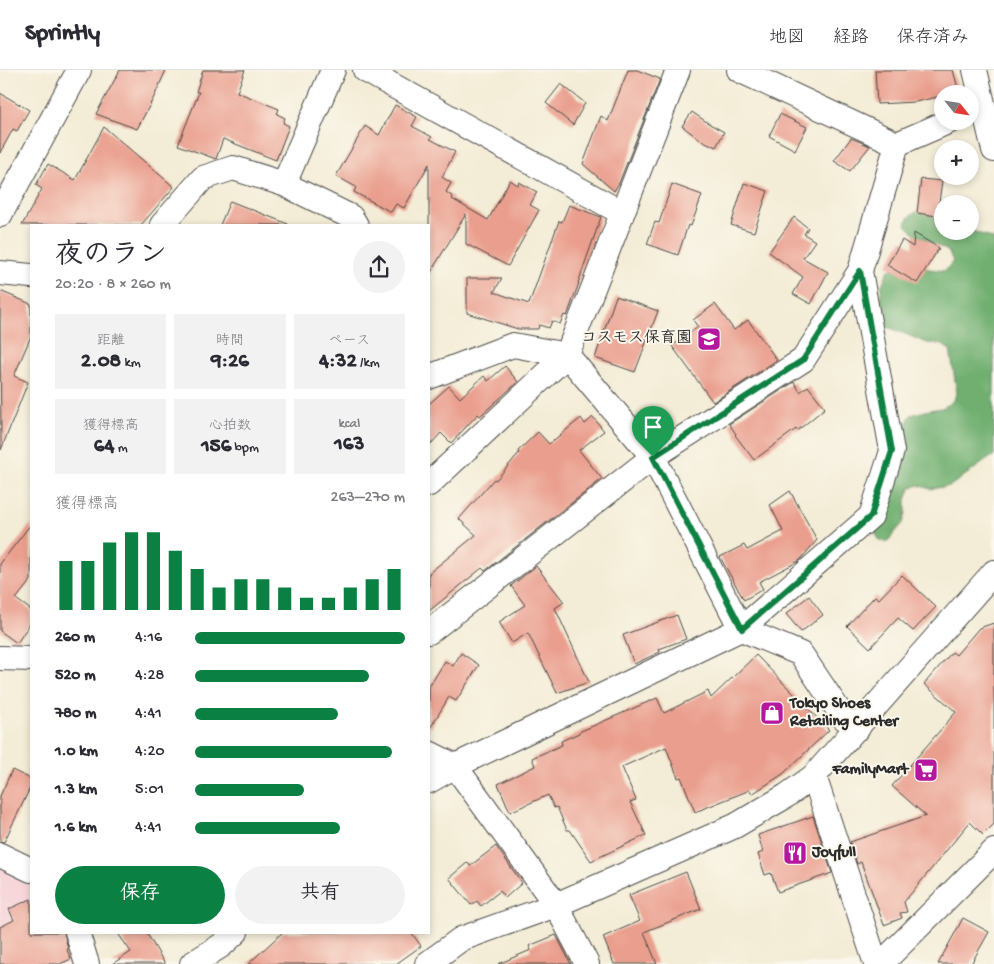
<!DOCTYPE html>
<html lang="ja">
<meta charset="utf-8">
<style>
:root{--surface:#fff;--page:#f2f2f3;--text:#2b2b33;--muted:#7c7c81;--line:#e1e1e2;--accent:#0b8043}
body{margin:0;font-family:"Gochi Hand","Klee One",sans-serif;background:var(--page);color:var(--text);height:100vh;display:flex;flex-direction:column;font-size:19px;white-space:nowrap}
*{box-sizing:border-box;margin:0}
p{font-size:16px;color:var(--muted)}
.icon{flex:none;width:28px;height:28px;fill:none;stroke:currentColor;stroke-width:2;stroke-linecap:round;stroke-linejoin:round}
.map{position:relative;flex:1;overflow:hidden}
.sheet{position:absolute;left:30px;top:154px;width:400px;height:710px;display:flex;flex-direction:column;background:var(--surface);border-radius:0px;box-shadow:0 2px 8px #0003}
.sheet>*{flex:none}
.needle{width:32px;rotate:120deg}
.controls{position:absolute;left:934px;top:15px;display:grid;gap:10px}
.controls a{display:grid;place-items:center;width:45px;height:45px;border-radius:50%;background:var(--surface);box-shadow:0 2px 8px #0003;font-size:25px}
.pin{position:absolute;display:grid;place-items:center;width:42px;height:42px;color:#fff;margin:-51px -21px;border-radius:50% 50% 50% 0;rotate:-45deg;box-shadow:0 0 5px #0007}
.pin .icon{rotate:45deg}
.round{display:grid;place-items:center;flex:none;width:52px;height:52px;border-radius:26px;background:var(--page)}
.summary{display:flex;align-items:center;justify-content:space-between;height:85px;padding:0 25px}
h1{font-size:28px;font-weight:700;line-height:38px}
.stats{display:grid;grid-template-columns:repeat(3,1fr);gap:8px;height:85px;padding:5px 25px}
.stats div{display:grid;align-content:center;border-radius:0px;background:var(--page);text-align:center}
.stats b{font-size:21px;font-weight:700}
.stats small{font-size:14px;font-weight:400}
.stats p{font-size:14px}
.chart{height:140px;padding:10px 25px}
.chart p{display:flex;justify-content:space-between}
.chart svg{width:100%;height:90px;margin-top:5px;stroke:var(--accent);stroke-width:6}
.action{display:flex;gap:10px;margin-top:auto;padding:10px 25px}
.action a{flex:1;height:58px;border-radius:30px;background:var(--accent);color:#fff;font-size:20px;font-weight:700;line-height:58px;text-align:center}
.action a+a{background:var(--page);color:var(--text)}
ul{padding:0 25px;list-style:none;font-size:16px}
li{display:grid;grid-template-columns:80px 60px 1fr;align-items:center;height:38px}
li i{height:12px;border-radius:6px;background:var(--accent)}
header{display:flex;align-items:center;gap:30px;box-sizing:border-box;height:70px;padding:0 25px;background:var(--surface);border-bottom:1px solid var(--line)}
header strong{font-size:24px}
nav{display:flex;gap:28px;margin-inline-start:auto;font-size:18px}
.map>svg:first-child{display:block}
.built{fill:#f6cfd6}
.forest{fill:#6faf70;stroke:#4d6d4e}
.building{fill:#ea9f8e}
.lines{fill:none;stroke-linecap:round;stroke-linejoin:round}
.minor-casing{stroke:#494845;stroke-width:26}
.minor{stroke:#fff;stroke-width:24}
.route-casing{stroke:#fff;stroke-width:10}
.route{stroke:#0b8043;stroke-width:6}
.labels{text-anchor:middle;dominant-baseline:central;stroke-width:4;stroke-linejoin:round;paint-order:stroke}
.poi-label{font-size:16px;font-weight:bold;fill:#2b2b2b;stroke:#fbf7ec;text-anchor:end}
</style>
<header>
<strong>Sprintly</strong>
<nav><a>地図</a><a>経路</a><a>保存済み</a></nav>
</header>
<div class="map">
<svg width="994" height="894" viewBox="0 0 994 894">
<rect width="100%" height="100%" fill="#fbf7ec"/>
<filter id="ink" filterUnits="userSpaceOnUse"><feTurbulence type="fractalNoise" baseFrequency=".02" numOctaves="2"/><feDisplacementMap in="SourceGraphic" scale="10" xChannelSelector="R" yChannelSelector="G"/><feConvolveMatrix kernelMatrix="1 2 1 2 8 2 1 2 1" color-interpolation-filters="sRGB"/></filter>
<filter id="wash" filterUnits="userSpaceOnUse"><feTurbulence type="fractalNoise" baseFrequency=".0096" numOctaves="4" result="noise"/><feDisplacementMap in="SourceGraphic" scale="20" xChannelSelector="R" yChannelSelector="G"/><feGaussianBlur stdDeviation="1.12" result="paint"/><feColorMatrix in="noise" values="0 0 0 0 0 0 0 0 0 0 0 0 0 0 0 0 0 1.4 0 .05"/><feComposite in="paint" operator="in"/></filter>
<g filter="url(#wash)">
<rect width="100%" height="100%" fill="#f3ecd6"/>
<path class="built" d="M0,792l31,15v55l42,1 7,31h-80z"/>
<path class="forest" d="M916,142l11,2 15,6v11h28v-1l24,9v216l-44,31 -20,3 -12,-4 -8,4 -4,11v14l-3,9 -16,19 -7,-1 -6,-10 22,-52 1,-13 12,-27 -4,-13 6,-11 18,-5 13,-2 10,-6 5,-9 -7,-43 -9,-6 -14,-1 -39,-16 -5,-8 -3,-17 2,-17 6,-14 11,-5 15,1 31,4 8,-10 -5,-10 -33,-17 -9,-9 2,-7z"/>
<g id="blocks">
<g class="building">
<path d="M120,0h46l-12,27 -17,32 -41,-15z"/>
<path d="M203,0h42l-8,22 42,17 -2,5 8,4 -2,5 6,3 -13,34 -53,-21 -7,20 -38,-14 21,-53h-3z"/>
<path d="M628,0h9l23,9 -41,104 -5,8 -31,-27 18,-48 7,5z"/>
<path d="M875,0h78l6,22 -9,2h-8v2l-27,6 -38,2z"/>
<path d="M561,14l24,19 -12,22 -27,-22z"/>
<path d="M0,23l29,17 -12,21 -4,-2 -13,24z"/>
<path d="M395,35l22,12 -5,9 20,11 -2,2 25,13 -13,25 9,6 -5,9 7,5 -1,2 36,21 22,-40 8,5 1,-3 18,10 -7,13 9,5 -31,56 -42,-22v-30l-37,61v-111l-25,44 -8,-4 -5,8 -37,-20 2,-5 -20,-11 29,-50 14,9z"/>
<path d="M692,42l16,11 16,9 -8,15 -17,-8 -17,-13z"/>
<path d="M780,44l27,13 -12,23 -26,-14z"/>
<path d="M104,57l70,60 -33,38h-119l20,-36 -6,-4 12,-21 27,16z"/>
<path d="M851,68l19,8 -20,25 -16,-10z"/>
<path d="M921,109l21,2 -5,35 -20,-3z"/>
<path d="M744,113l24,8 -14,41 -23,-7z"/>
<path d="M672,114l30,11 -11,31 -3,-1 -10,30 -31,-11 8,-22 4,1z"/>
<path d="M230,131l58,23v1h-68z"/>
<path d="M569,135l32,12 -23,66h1l-12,33 -3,-1 -4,9 -8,-3 -3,7 -10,-3 -1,4h-20l-51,-16v-35h35l-8,14 35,12 30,-83 3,1z"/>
<path d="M794,147l14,11 -4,6 11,7 -12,17 25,14 -17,32 -18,-10 10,-17 -34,-25z"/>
<path d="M914,163l25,15 -22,35 -30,-18 15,-25 11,7z"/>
<path d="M0,221l31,13v32l-17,40 14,6 -27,68z"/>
<path d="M616,226l42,15 -23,61 -40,-14z"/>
<path d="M715,234l19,26 14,-10 29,40 -64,42 -41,-56 26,-19 -5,-7z"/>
<path d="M505,296l13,16 -38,34 -2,-2 -27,29 -10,-10 -12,13v-42l20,-18 11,12 24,-22 4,5z"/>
<path d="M794,312l6,10 8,-6 17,22 -28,23 -1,-2 -42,31 -19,-25 1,-1 -7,-10z"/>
<path d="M593,347l11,14 -25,19 23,29 -117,92 -3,-3 -53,43v-38l47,-38 -17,-16 35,-40 2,1 23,-27 -1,-2 20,-19 11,12 32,-26 4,6z"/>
<path d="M790,421l27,49 -18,21 -40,21 4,7 -19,11 -24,-43 24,-12 3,5 36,-19 -13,-26z"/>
<path d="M31,454v56l-15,19 15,11v12l-14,21 -17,-12v-67z"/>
<path d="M536,496l28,36 -9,6 34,74 -32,11 -29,-60 -16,10 -13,-21 26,-17 -14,-19z"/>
<path d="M902,505l34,32 -23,24 -15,-13 -28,30 -23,-22 28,-30 4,3z"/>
<path d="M809,526l14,19 -22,17 -15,-18z"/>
<path d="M677,545l9,24 -27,10 1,3 -26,12 -11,-29z"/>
<path d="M994,553v201l-11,11 -13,-13 -66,80 3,10 -7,1 2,5 -18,7 -23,-63 -4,2 -7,-22 76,-26 -34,-30 64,-74 -32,-28 28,-32 4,3 23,-27z"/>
<path d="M461,583l18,12 -23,36 -7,-4 -20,33v-43l16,-26 8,5z"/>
<path d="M756,585l73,75 -46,44 -31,20 -2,-4 -55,22 -14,-35 -3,1 -12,-31 -44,20 14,33 -6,2 16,33 -55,26 -21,-31h-3l-10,-23 -3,1 -6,-13 -38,17 -12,-28 37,-18 -3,-8 30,-13 -1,-4 18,-8v-1l78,-34 7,15 44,-22 3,7z"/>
<path d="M12,700l19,9v7l-27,56 -4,-1v-45z"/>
<path d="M813,746l19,57 -54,19 -7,-19 -6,2 -7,-21 5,-2 -5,-17z"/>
<path d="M496,776l26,37 -17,15 -5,-7 -19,15 -4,-5 -6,4 -22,-27 19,-16 2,4z"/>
<path d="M686,802l15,37 -57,23 13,32h-43l-11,-27 37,-16 -11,-26z"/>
<path d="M31,829v33h33l4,17 -1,1 4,9 -11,5h-60v-37l14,-7 -5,-11z"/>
<path d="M963,848l26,14 -18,32h-33z"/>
<path d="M117,862h29l19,32h-53l19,-12z"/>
<path d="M283,862h128l10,14 -25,18h-148z"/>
<path d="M556,865l15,29h-73l33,-14 -2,-4z"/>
</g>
</g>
</g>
<g filter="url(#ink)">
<use href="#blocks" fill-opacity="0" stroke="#494845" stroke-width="1"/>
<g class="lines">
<g class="minor-casing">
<g id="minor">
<path d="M365,0l257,143"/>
<path d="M739,0l158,74"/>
<path d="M975,0l19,80"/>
<path d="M284,114l49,-114"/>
<path d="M0,145l79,-145"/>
<path d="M162,155l41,-47 30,-10 51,16 67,33 5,8"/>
<path d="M0,203l31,3"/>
<path d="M429,307l84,-32 54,10 86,102 88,172 130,-113 21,-65 -32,-180"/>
<path d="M429,414l138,-129 111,-285"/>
<path d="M429,562l224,-175 150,-97 57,-89 37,-127 53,-23"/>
<path d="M0,588l31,1"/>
<path d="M429,683l26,13 101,139 31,59"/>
<path d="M814,706l62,188"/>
<path d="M429,711l26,-15 286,-137 60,25 42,63 15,11"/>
<path d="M0,785l31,15"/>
<path d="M77,862l10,32"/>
<path d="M192,894l30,-19 14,-13"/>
<path d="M427,894l34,-25 95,-34 179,-79 51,-30 28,-20 180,-204"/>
<path d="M881,894l113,-113"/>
</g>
</g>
<use href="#minor" class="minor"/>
</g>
</g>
<g class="lines" filter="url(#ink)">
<g class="route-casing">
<path id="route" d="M860,201l32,180 -21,65 -129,113 -89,-172 150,-97z"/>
</g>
<use href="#route" class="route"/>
</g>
<defs>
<g id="school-square" transform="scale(1.25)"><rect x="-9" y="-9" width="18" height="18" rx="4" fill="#b5179e" stroke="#fbf7ec"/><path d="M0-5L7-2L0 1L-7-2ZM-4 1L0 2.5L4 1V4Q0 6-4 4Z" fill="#fff"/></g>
<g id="shop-square" transform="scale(1.25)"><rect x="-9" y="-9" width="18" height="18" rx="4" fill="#b5179e" stroke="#fbf7ec"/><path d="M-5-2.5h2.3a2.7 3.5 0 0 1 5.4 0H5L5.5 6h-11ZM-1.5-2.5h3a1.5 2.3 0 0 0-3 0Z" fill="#fff"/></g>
<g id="supermarket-square" transform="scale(1.25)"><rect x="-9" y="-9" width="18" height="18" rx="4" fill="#b5179e" stroke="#fbf7ec"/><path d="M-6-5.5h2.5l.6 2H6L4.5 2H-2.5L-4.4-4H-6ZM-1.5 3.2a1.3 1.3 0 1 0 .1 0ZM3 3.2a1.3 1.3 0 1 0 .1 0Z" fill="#fff"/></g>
<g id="restaurant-square" transform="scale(1.25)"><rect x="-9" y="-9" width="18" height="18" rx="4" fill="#b5179e" stroke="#fbf7ec"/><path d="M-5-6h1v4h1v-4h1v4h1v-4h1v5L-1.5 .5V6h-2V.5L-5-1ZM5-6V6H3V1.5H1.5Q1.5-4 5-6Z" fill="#fff"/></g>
</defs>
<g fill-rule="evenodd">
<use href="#school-square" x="709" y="269"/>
<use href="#shop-square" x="772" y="643"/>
<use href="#supermarket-square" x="926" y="700"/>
<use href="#restaurant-square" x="795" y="783"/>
</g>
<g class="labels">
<g class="poi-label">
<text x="692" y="269">コスモス保育園</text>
<text x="790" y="634" text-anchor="start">Tokyo Shoes<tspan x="790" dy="18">Retailing Center</tspan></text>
<text x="908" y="700">FamilyMart</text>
<text x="812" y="783" text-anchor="start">Joyfull</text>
</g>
</g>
</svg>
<div class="controls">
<a><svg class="needle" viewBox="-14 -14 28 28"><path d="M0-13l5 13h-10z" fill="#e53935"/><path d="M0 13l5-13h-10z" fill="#7c7c81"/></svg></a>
<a>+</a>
<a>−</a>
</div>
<div class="pin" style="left:653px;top:387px;background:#1e9e55"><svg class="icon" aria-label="arrive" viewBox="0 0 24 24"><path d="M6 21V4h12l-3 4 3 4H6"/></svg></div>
<section class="sheet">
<div class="summary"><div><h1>夜のラン</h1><p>20:20 · 8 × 260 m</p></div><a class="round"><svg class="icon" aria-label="share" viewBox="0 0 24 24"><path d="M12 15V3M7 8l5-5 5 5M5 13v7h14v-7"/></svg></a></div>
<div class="stats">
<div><p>距離</p><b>2.08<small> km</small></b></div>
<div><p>時間</p><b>9:26</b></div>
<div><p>ペース</p><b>4:32<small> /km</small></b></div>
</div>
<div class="stats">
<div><p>獲得標高</p><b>64<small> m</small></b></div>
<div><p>心拍数</p><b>156<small> bpm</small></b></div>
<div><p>kcal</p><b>163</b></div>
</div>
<div class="chart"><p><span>獲得標高</span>263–270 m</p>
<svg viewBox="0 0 160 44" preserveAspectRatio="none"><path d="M5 44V20M15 44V20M25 44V11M35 44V6M45 44V6M55 44V15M65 44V24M75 44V33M85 44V29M95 44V29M105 44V33M115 44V38M125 44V38M135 44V33M145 44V29M155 44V24"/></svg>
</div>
<ul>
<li><b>260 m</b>4:16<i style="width:100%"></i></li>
<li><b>520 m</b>4:28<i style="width:83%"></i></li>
<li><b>780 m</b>4:41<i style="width:68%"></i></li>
<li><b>1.0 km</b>4:20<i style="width:94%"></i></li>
<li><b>1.3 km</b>5:01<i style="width:52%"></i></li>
<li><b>1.6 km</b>4:41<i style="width:69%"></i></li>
</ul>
<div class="action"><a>保存</a><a>共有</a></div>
</section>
</div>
